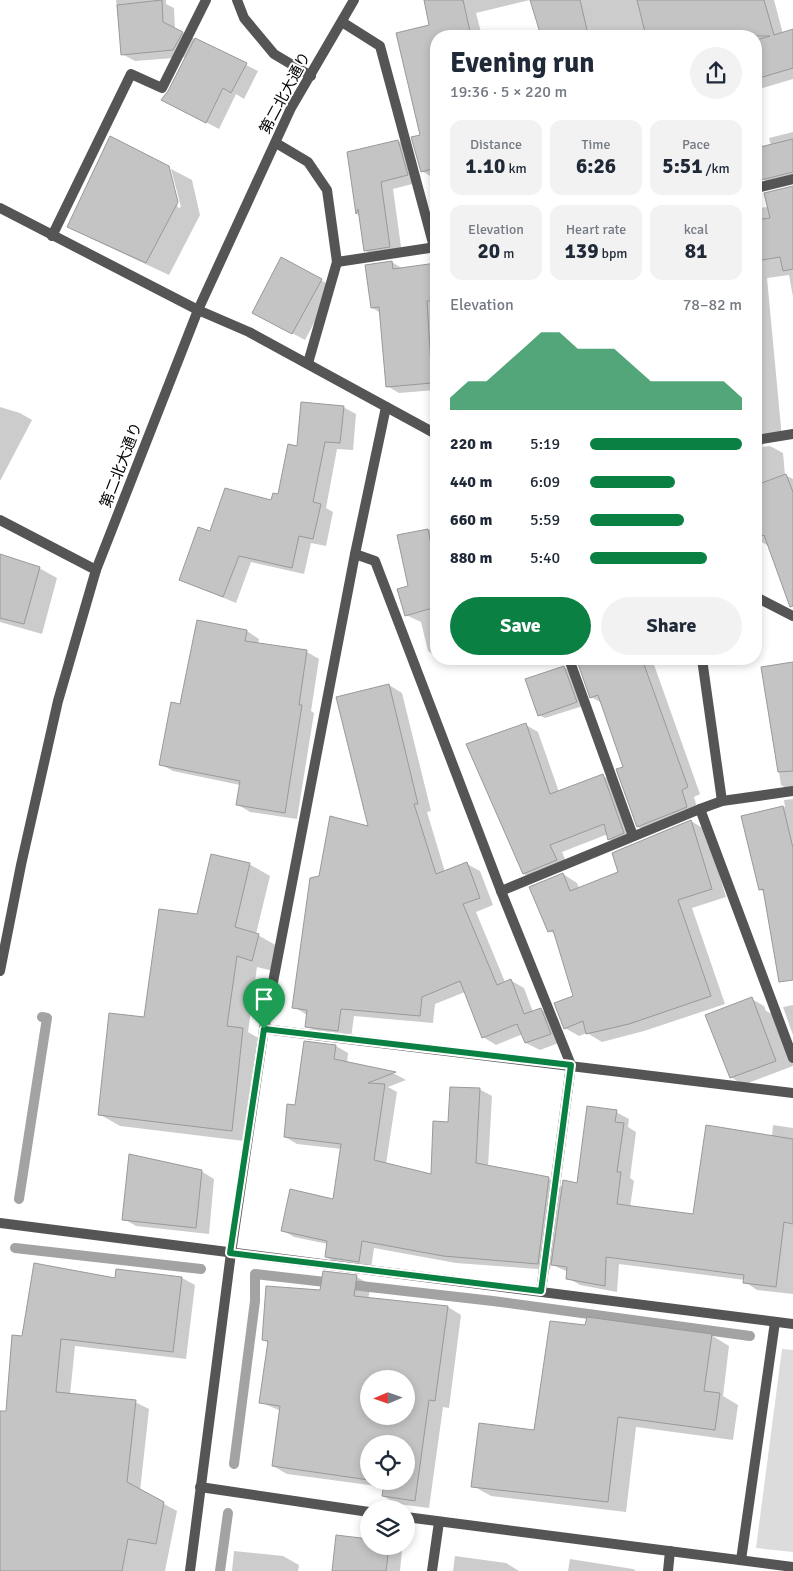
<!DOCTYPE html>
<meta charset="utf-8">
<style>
:root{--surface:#fff;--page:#f2f2f3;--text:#1f2937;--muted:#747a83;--accent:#0b8043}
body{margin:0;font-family:Signika,"Noto Sans JP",sans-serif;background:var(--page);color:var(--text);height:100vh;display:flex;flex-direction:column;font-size:19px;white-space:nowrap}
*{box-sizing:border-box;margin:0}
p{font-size:16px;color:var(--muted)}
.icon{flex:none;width:28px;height:28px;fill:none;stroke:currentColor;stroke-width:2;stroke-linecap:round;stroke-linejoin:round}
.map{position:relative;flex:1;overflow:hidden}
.drawer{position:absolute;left:430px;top:30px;width:332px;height:635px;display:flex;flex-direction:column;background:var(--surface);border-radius:20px;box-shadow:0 2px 8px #0003}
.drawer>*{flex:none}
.needle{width:32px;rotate:268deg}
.buttons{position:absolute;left:360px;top:1370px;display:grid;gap:10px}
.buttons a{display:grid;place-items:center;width:55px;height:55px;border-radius:50%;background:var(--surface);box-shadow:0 2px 8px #0003;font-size:25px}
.pin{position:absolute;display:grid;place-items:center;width:42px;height:42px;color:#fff;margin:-51px -21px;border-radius:50% 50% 50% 0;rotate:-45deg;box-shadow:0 0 5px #0007}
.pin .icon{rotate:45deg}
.round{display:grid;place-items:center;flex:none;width:52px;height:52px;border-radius:26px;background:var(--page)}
.overview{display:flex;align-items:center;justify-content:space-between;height:85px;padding:0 20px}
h1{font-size:28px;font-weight:700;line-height:38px}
.metrics{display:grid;grid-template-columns:repeat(3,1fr);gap:8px;height:85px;padding:5px 20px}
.metrics div{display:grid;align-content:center;border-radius:12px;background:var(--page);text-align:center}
.metrics b{font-size:21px;font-weight:700}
.metrics small{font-size:14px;font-weight:400}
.metrics p{font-size:14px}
.chart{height:140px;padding:10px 20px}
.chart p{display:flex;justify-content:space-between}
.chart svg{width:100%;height:90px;margin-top:5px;fill:var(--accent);opacity:.7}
.cta{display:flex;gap:10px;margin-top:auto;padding:10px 20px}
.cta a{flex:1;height:58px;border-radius:30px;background:var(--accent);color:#fff;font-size:20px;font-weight:700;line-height:58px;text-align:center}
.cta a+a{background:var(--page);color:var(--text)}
ul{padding:0 20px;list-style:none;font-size:16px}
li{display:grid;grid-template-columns:80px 60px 1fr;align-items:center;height:38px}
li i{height:12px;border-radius:6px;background:var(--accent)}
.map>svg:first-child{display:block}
.green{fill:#dcdcdc}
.shadow{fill:#0003;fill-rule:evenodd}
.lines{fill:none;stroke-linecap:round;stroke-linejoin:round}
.stream{stroke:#a3a3a3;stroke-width:10}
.building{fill:#c4c4c4;stroke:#999;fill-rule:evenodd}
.minor{stroke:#555;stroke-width:10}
.tertiary{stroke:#555;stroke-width:10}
.route-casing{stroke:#fff;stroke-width:10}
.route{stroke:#0b8043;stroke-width:6}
.labels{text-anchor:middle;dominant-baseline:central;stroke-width:4;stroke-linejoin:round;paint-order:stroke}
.street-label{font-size:15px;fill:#000;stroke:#fff}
</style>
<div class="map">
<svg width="793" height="1571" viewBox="0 0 793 1571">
<rect width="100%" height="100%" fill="#fff"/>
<path class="green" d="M782,1349l11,1v202l-37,-4z"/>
<g class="shadow">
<path d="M116,0h50v4l8,4 1,21 83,42 -14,28 -8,-5 -17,35 -44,-23 -6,-14 18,-35 -52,4 -13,-7z"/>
<path d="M425,0h105l-54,13 6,23h-46l-1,143 -13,-8 -1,-36 10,-109z"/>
<path d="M531,0h243l9,34 10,-3v48l-37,11v-54h-214z"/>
<path d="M793,132v50l-18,4 -13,-7 9,-33 -2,-8z"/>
<path d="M398,141l12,7 10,34 -27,7 9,65 -25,4 -12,-8 -5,-34 -3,-2 -9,-61z"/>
<path d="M168,167l10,41 3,-1 -10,-38 21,11 8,35 -31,60 -77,-36 -23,-13z"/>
<path d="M793,186v111l-4,-22 -22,3 15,160 -17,3 -3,6 8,-1 13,7 2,22 8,4v115l-24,-48 -13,-7v-331l13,-1z"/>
<path d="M392,262l11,7 33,-5v126l-37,3 -12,-7 -6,-73 -9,-5z"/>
<path d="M321,280l12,7 -28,53 -39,-21z"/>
<path d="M0,407l20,6 12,7 -32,61z"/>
<path d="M343,407l13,7 -3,36 -16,-1 -11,59 7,4 -7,34 -15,-3 -7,31 -53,-12 -15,41 -55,-23 30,-47 61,-31 7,-6 19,-49z"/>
<path d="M436,528v128l-8,-5 -7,-29 -15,-7 3,-28 -10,-51z"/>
<path d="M0,555l39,13 18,10 -15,56 -42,-12z"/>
<path d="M247,631l12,8 -1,5 49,8 12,7 -8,52 3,2 -17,106 -47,-7 -13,-8 3,-19 -67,-14 -13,-7 21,-59z"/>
<path d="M588,659h64l48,135 -6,3 5,17 -48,20 -13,-7 -20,-57 7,-2 -23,-65 -11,-6 -12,-35z"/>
<path d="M793,664v128l-12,-7 -18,-117z"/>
<path d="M564,667l6,4 13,35 -38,12 -6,-3z"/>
<path d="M389,685l13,8 29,118 -4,1 18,60 22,-8 13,7 13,34 -17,7 29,70 5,-2 14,8 9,24 7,-3 14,8 10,24 -24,9 -14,-7 -3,-9 -27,11 -13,-8 -18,-45 -30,12 -2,19 -79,-7 -3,22 -31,-4 -13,-8v-11l-13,-8 17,-127 9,-3 50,-49z"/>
<path d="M526,725l12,7 21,60 44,-16 13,7 20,57 -14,6 -13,-7 -1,-5 -46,18 7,16 -32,13 -13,-7 -57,-129z"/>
<path d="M793,799v153l-28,-60 -5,-2 -18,-73 43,-10 -1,-7z"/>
<path d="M691,821l15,9 20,67 -34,11 33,96 -81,27 -42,11 -15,-9 -8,3 -14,-8 10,-31 -20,-63 -6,-3 14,-57 14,9 2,5 40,-15z"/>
<path d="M249,864l21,12 -14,58 23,13 -6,24 -16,-4 -9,65 15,9 -11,101 -132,-16 -21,-12 46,-96z"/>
<path d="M752,999l12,7 2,5 14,7 13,35v13l-50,19 -12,-8z"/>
<path d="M793,1005v30l-10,-28z"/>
<path d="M336,1046l12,7 -1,10 48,11 11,6 -18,7 9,5 -11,72 46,11 17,-52 30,-34 13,7 -4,71 61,12 14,8 15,-3 38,-72 13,7 -1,8 8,5 -6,46 4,3 -4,26 64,9 78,-80 1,-11 20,3v166l-36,-4 -12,-8v-2l-126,-16 -2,28 -37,-7 -12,-7v-6l-17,-8 -1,6 -94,-7 -82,-15 -3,20 -33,-4 -12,-7 2,-13 -34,-7 -12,-7 52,-30 8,-51 -45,-5 -12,-7 12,-30z"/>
<path d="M201,1171l13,8 -5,55 -73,-8 -12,-7z"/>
<path d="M357,1277l14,8 -3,14 80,8 13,8 -12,93 -6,-1 -14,101 -32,-4 -14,-8 1,-9 -97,-13 -14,-8 8,-55 -21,-9 9,-59 -6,-3 58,-48zM369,1379h37v37h-37zM369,1444h37v37h-37z"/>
<path d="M182,1278l13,7 -9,74 -111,-13 -5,49 65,7 14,7 -9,82 37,20 -12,60h-165v-159h7l16,-75 93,-58z"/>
<path d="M711,1335l18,11 -6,50 15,9 -5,35 -97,-13 -10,85 -135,-16 -18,-10 62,-54z"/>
<path d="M369,1546h26l7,4 -2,21h-67z"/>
<path d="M234,1551l49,5 16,9 -1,6h-66z"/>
<path d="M455,1556l51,7 13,8h-66z"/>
<path d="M570,1559l63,10 3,2h-68z"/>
</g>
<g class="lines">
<g class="stream">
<path d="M19,1199l28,-181 -5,-1"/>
<path d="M15,1248l186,21"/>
<path d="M234,1464l21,-163v-27l238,27 257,35"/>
<path d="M220,1571l8,-58"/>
</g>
</g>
<g class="building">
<path d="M162,0l1,22 20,10 -10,18 -52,5 -4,-50z"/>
<path d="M424,0h39l8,36h-35v132l-15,4 -10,-35 9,-2 -24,-102 33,-8z"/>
<path d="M530,0h50l7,30 -21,6h-25z"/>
<path d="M637,0h127l10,35 19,-6v39l-37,11v-39l14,-4h-124z"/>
<path d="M195,38l52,25 -16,30 -8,-5 -17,35 -45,-23 7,-9z"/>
<path d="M110,136l59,30 9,36 -32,61 -79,-36z"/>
<path d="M793,139v33l-32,8 -5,-20v-12z"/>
<path d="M398,140l10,35 -27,7 9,65 -26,4 -6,-42 -2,5 -9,-62z"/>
<path d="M793,186v83l-10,2 -3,-14 -24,4v-41l14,-2 -6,-25z"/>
<path d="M281,257l41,22 -30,55 -40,-21z"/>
<path d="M392,261l1,8 43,-6v37l-9,1 5,82 -46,4 -7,-80 -8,1 -6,-43z"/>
<path d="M301,402l43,4 -4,37 -15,-1 -12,60 8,2 -8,35 -14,-3 -7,32 -53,-12 -16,41 -44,-17 19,-53 12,4 15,-43 46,12 2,-7 5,1 10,-50 9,2z"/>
<path d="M786,474l7,18v114l-3,1 -26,-72 -8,3v-53z"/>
<path d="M428,529l8,42v36l-31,9 -8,-27 11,-3 -11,-51z"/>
<path d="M0,554l40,13 -16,57 -24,-6z"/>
<path d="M197,620l50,10 -2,11 62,9 -8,55h3l-17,108 -49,-8 4,-24 -81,-16 12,-63 9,2z"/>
<path d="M585,659h57l46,128 -6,3 5,17 -50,20 -21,-58 7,-2 -25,-72 -8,3 -13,-37z"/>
<path d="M793,662v109l-15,1 -17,-105z"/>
<path d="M564,666l13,36 -39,14 -13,-37z"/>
<path d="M389,684l29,120h-4l22,70 31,-12 13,36 -17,6 34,81 14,-6 13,35 17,-6 10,26 -26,9 -8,-19 -35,14 -22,-57 -38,16 -2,19 -79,-7 -3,22 -33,-4 2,-17 -15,-2 18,-130 9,-2 11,-60 38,10 -32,-129z"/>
<path d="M526,723l24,71 53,-20 21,59 -16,7 -4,-16 -54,21 7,15 -34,14 -57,-130z"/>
<path d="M783,806l10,42v132l-14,2 -16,-93 -4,1 -18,-74z"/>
<path d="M691,820l21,69 -34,11 33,96 -82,28 -43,10 -3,-13 -19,8 -10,-26 19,-7 -20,-66 -5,2 -19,-45 34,-14 7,18 48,-19 -6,-19z"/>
<path d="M211,854l39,9 -15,64 24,7 -7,27 -15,-5 -10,70 16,2 -11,103 -134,-16 11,-102 35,4 15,-108 38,5z"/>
<path d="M752,997l24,64 -46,17 -25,-63z"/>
<path d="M304,1041l32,4 -2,14 62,13 -28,11 17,1 -11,76 57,14 2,-53 15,1 2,-35 30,1 -4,75 73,14 -11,87 -95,-8 -81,-15 -3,21 -34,-5 2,-16 -46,-10 9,-42 43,10 8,-55 -57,-7 3,-33 8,1z"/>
<path d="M587,1106l30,4 -2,12 9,1 -7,49h4l-4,32 76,10 13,-89 87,14v85l-9,-2 -8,65 -33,-4 1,-8 -138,-18 -1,29 -39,-7 1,-12 -16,-2 12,-85 14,3z"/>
<path d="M129,1154l73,16 -6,58 -74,-8z"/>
<path d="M34,1263l81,15 1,-9 66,8 -9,75 -112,-13 -5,53 80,8 -9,82 37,20 -8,42 -28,-5 -6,32h-122v-160h6l6,-76 10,1z"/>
<path d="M323,1271l34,4 -3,21 94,10 -13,95 -6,-1 -14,101 -33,-5 2,-14 -5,-1h27v-37h-37v36l-97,-14 8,-60 -21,-3 9,-62 -6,-1 4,-54 54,4zM369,1379h37v37h-37z"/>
<path d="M587,1317l125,17 -8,57 16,2 -5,37 -97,-13 -10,85 -137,-15 8,-64 55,7 16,-109 35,4z"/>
<path d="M336,1535l33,4v7h20l-3,25h-54z"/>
</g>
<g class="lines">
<g class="minor">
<path d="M237,0l7,18 30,36 37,22"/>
<path d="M342,22l38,24 54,201"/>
<path d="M276,143l32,19 19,28 10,72 -29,101"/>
<path d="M756,188l37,-9"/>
<path d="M0,208l198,102 51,22 187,102"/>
<path d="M52,236l79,-162 31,14 44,-88"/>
<path d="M337,262l99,-15"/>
<path d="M756,440l37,-6"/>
<path d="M0,520l96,50"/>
<path d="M355,554l20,7 126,330 70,174 -30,226"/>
<path d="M756,597l37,19"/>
<path d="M569,659l64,177"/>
<path d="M702,659l20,142"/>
<path d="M700,809l93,249"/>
<path d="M501,891l199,-82 22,-8 71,-10"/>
<path d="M264,1029l529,64"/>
<path d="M0,1223l793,101"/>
<path d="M200,1487l169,25"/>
<path d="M406,1517l387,50"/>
<path d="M741,1560l34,-238"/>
<path d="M190,1571l41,-318 33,-224 91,-475 31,-147"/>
<path d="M432,1571l7,-49"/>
<path d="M668,1571l2,-20"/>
</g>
<path class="tertiary" d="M0,971l21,-106 37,-164 38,-131 102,-260 93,-202 63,-108"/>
</g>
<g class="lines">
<g class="route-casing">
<path id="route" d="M264,1029l307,36 -30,226 -311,-38z"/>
</g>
<use href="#route" class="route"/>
</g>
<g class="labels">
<g class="street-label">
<text transform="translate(285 93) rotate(-62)">第二北大通り</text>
<text transform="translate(121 465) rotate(-69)">第二北大通り</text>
</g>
</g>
</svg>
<div class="buttons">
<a><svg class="needle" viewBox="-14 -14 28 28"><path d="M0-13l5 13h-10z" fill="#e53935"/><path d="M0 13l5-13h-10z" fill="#747a83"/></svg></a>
<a><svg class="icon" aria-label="locate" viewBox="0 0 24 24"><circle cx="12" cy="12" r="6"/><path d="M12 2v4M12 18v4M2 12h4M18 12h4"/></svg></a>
<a><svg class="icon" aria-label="layers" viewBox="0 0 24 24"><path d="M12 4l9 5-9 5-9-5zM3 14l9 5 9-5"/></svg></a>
</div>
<div class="pin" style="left:264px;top:1029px;background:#1e9e55"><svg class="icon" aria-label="arrive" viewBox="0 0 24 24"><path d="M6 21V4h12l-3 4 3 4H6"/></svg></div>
<section class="drawer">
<div class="overview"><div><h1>Evening run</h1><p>19:36 · 5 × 220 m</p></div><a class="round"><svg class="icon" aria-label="share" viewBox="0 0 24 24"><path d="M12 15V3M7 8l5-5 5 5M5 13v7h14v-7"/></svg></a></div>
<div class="metrics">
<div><p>Distance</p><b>1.10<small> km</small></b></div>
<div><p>Time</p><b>6:26</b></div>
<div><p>Pace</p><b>5:51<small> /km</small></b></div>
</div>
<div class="metrics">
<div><p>Elevation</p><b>20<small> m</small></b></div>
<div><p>Heart rate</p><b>139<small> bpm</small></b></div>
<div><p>kcal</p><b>81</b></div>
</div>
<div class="chart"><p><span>Elevation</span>78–82 m</p>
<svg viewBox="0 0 160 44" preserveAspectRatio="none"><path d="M0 44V38L10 30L20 30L30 22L40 14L50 6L60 6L70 14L80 14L90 14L100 22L110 30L120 30L130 30L140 30L150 30L160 38V44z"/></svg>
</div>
<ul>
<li><b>220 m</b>5:19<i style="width:100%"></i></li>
<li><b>440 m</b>6:09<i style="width:56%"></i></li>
<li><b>660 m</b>5:59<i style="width:62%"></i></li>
<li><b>880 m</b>5:40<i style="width:77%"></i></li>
</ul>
<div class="cta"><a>Save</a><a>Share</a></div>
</section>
</div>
